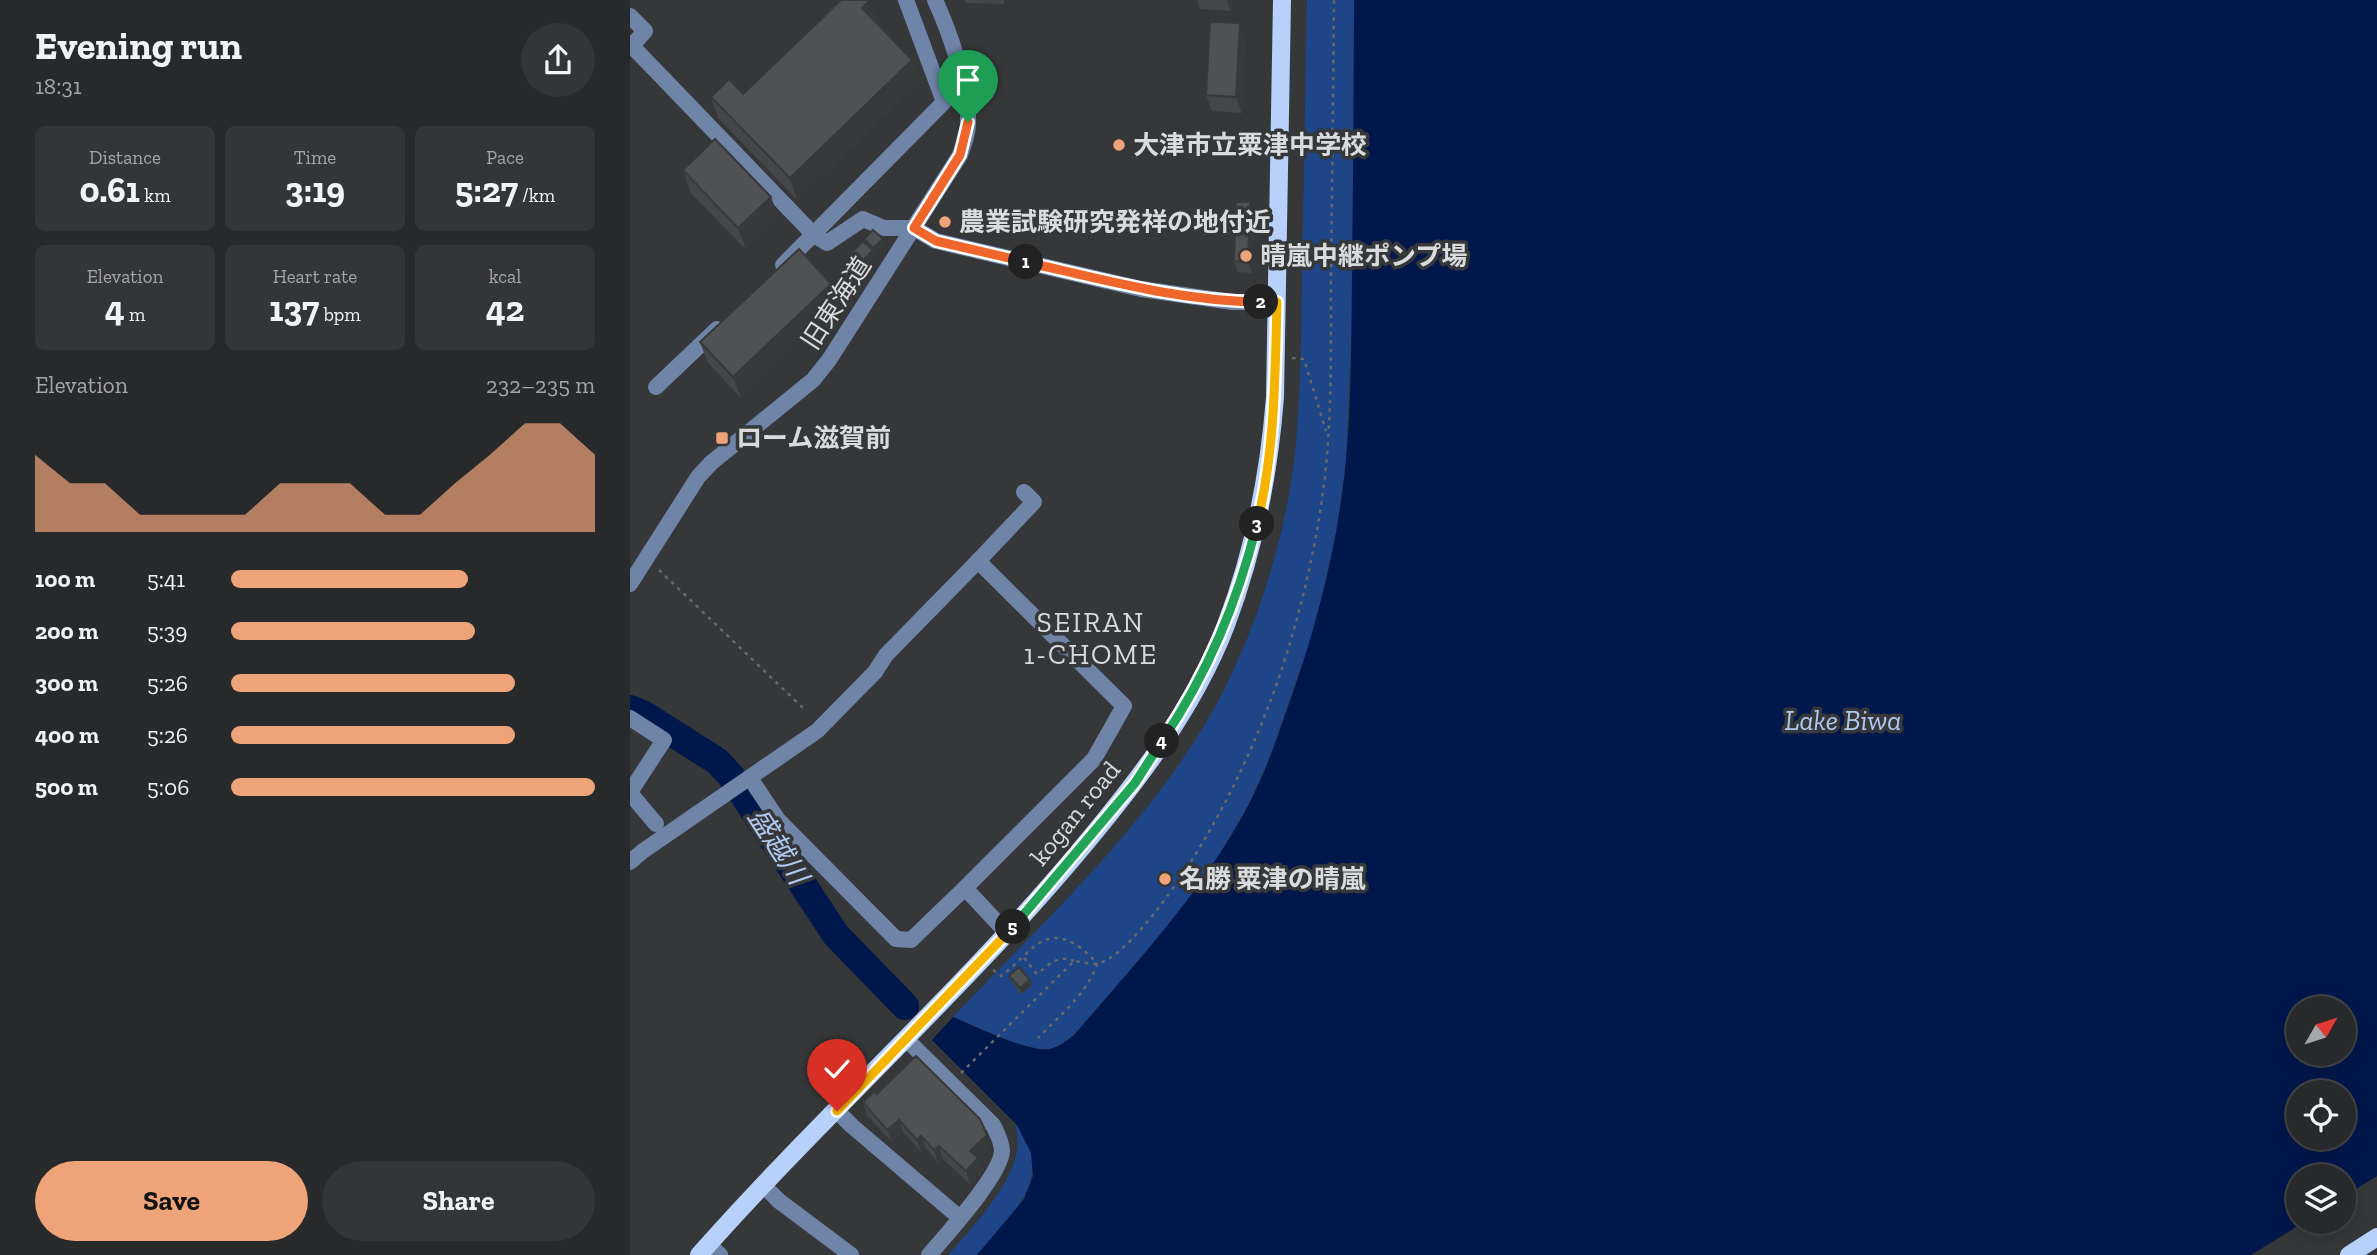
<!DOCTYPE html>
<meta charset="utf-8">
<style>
:root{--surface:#28292b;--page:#343537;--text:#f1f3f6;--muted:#a5a6a9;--line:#444547;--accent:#efa378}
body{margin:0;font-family:"Zilla Slab","Noto Sans JP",serif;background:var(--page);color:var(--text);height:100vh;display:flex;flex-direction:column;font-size:26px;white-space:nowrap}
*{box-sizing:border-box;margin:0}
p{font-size:23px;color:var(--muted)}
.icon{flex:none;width:38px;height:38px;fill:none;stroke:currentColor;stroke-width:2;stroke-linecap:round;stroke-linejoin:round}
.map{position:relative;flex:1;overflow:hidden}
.panel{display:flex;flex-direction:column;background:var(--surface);width:630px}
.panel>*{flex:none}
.needle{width:46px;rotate:51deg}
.buttons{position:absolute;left:1656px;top:996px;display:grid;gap:14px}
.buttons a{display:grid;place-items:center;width:70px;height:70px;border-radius:50%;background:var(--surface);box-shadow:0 4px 18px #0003,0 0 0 2px var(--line);font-size:35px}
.pin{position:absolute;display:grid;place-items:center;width:60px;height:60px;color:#fff;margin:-72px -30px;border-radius:50% 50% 50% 0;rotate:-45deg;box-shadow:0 0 7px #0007}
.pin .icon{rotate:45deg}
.km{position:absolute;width:35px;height:35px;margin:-18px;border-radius:50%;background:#222;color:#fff;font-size:19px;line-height:35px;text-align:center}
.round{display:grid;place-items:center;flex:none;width:74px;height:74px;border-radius:37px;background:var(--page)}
.summary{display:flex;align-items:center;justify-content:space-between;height:119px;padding:0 35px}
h1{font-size:38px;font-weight:700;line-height:52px}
.metrics{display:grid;grid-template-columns:repeat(3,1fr);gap:10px;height:119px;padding:7px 35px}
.metrics div{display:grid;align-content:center;border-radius:10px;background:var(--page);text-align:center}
.metrics b{font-size:35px;font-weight:700}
.metrics small{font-size:19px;font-weight:400}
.metrics p{font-size:19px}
.chart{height:196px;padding:14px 35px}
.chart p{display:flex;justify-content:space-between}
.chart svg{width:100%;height:126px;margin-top:7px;fill:var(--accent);opacity:.7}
.cta{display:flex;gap:14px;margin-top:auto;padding:14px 35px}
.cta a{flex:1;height:80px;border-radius:42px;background:var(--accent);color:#111;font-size:28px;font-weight:700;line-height:80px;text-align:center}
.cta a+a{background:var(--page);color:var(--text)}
ul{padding:0 35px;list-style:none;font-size:23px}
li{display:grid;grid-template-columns:112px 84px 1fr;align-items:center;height:52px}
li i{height:18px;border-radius:9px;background:var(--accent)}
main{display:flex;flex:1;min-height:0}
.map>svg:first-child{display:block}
.green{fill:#1d4587}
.water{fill:#00174b;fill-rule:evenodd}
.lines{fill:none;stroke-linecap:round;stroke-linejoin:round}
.river{stroke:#00174b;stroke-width:28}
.path{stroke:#68696b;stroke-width:2.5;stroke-dasharray:3.5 5;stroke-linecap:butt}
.minor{stroke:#6f84a7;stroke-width:16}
.major{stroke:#b7d1fb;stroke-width:18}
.wall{fill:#444647}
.shaded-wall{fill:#37393a}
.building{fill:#4f5153;stroke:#37393a;stroke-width:2}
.split-1-casing{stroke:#fff;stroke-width:14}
.split-2-casing{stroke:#fff;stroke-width:14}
.split-3-casing{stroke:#fff;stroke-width:14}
.split-4-casing{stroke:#fff;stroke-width:14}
.split-5-casing{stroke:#fff;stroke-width:14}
.split-6-casing{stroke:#fff;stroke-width:14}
.split-1{stroke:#f0652b;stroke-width:9}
.split-2{stroke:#f0652b;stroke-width:9}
.split-3{stroke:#f5b400;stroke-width:9}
.split-4{stroke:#22a559;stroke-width:9}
.split-5{stroke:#22a559;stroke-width:9}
.split-6{stroke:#f5b400;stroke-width:9}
.poi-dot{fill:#efa378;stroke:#353739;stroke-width:2.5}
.labels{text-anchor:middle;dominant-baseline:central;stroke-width:7;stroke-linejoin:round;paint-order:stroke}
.poi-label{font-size:26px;font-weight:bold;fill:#dadbdd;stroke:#353739;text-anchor:start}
.street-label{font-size:26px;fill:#dadbdd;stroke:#353739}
.neighbourhood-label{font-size:28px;letter-spacing:2px;fill:#d8dadd;stroke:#353739}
.water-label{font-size:28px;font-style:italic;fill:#afc8f0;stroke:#353739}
</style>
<main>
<section class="panel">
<div class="summary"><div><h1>Evening run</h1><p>18:31</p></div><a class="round"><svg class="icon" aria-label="share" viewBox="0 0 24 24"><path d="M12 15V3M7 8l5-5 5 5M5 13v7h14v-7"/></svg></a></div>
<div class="metrics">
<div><p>Distance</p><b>0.61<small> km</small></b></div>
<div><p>Time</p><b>3:19</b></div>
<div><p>Pace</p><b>5:27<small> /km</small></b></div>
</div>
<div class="metrics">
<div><p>Elevation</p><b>4<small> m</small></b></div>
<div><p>Heart rate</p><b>137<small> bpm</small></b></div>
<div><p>kcal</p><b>42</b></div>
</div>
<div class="chart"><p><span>Elevation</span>232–235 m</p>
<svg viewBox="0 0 160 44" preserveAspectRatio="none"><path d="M0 44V17L10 27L20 27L30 38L40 38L50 38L60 38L70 27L80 27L90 27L100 38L110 38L120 27L130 17L140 6L150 6L160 17V44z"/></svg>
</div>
<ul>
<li><b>100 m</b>5:41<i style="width:65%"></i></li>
<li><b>200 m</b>5:39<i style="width:67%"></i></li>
<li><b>300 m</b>5:26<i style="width:78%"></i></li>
<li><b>400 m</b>5:26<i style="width:78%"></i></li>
<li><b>500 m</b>5:06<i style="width:100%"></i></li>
</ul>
<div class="cta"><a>Save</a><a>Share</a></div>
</section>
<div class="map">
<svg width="1747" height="1255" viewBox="0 0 1747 1255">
<rect width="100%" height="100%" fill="#353739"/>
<g class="green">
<path d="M677,0h47l-2,320 -6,142 -11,78 -21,90 -45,129 -20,45 -25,43 -28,43 -31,40 -91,105c-8,6 -15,12 -24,14 -22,4 -74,-23 -97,-32 88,-93 184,-181 251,-291 47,-78 81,-183 91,-273 6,-60 6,-121 7,-181 2,-91 3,-181 5,-272z"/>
<path d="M387,1125c40,54 -6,90 -40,130h-29c26,-30 83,-87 67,-129z"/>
</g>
<path class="water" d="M724,0h1023v1176l-34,21v-21h-45v46h6l-53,33h-1274l47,-56 9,-23 -2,-23 -14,-28 -85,-85 21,-23c22,9 76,36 97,32 9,-2 16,-8 24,-14 63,-73 129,-144 175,-231 17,-33 29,-68 41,-103 23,-65 41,-131 51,-199 11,-74 10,-149 11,-223 1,-93 2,-186 2,-279zM1668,1008h45v46h-45zM1668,1092h45v46h-45z"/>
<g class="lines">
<path class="river" d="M0,709l13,5 74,47 14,15 105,159 69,71"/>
<g class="path">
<path d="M662,358l12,1 22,72"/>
<path d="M29,570l144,138"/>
<path d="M394,958l13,16c13,-10 21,-20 37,-13"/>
<path d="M363,970l8,6c14,-10 30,-30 44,-36 20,-8 41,10 52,24 -11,31 -37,51 -59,74"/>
<path d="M331,1073l113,-112c8,1 18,4 26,2 24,-8 61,-57 76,-79 79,-115 128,-254 147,-392 9,-68 8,-138 8,-206 1,-96 2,-191 3,-286"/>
</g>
<g class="minor">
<path d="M0,16l15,15 -13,15 182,189 13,8 36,-24 21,9h30l22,13 205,48 91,13h45"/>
<path d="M153,265l161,-163 -38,-102"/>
<path d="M26,387l61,-58"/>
<path d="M348,561l56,-59 -10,-10"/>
<path d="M0,584l68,-107 13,-14 102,-83 16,-20 131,-205c4,-10 8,-21 8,-32 1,-36 -18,-90 -33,-123"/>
<path d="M0,718l34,22 -34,52"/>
<path d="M120,778l28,42 118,119 15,1 54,-52"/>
<path d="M0,793l26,31"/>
<path d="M0,862l13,-11 174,-120 58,-59 11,-17 92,-94 146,145 -30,53 -129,129 42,45"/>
<path d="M276,1039l87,86c4,8 9,17 9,26 -1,24 -56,84 -73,104"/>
<path d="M207,1111l15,15 108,92"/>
<path d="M134,1186l15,15 72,54"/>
<path d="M78,1244l12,11"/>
</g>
<g class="major">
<path d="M69,1255c121,-137 258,-259 376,-399 59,-70 118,-145 151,-231 28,-74 43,-150 49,-228l7,-397"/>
<path d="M1719,1255l28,-18"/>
</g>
</g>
<g class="wall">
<path d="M335,0h39v4l-38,-1z"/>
<path d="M567,0h35l-1,11 -31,-2z"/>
<path d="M248,21l-2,2 36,37 8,21 -123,119 -79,-82 -7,-21 32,-3z"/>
<path d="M615,39l-3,74 -30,-2 -6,-16z"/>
<path d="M53,170l96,48 -33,32 -56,-58z"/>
<path d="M624,213l-2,60 -14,-1 -4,-11z"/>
<path d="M234,239h19l1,5 -9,9 -2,-1 2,4 -12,11 -9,-10 -2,-5 14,-9z"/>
<path d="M201,284l8,21 -98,93 -33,-35 -8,-21z"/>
<path d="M379,976l23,9 -11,9 -10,-13z"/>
<path d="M233,1102l128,45 -13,13 4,11 -12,13 -27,-25 -5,4 -12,-15 -5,4 -18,-20 -11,10 -25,-27z"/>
</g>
<g class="shaded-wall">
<path d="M240,0l8,21 -8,8 -8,-21z"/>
<path d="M597,0h5l-1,11z"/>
<path d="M610,23l5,16 -3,74 -6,-16z"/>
<path d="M282,60l8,21 -123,119 -7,-22z"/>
<path d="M141,197l8,21 -33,32 -8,-22z"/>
<path d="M620,202l4,11 -2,60 -4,-11z"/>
<path d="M253,239l1,5 -9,9 -2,-5z"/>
<path d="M243,250l2,6 -12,11 -2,-5z"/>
<path d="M201,284l8,21 -98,93 -8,-21z"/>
<path d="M400,980l2,5 -11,9 -1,-6z"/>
<path d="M269,1120l4,12 -11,10 -5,-12z"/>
<path d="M357,1135l4,12 -13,13 4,11 -12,13 -4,-13 4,-20z"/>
<path d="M291,1136l5,12 -5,4 -4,-12z"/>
<path d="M309,1146l4,13 -5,4 -4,-13z"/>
</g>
<g class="building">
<path d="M211,0h29l-8,8 50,52 -122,118 -79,-81 18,-18 14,15z"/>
<path d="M580,22l30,1 -4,74 -30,-2z"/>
<path d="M85,139l56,58 -33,31 -55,-58z"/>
<path d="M606,202h14l-2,60 -14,-1z"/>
<path d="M243,230l10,9 -10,9 -9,-9z"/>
<path d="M233,241l10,9 -12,12 -9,-10z"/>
<path d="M169,249l32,35 -98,93 -33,-35z"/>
<path d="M389,967l11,13 -10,8 -11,-12z"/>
<path d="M286,1056l64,63 7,16 -17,16 8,7 -12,13 -27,-25 -5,4 -13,-14 -4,4 -18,-20 -12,10 -24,-28 11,-10 3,2z"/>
</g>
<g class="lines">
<g class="split-1-casing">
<path id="split-1" d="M338,122l-8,33 -46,73 22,13 90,21"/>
</g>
<g class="split-2-casing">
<path id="split-2" d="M396,262c78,18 154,39 235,40"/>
</g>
<g class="split-3-casing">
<path id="split-3" d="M627,524c18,-73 18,-147 20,-222h-16"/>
</g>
<g class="split-4-casing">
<path id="split-4" d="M532,741c46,-68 75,-138 95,-217"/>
</g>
<g class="split-5-casing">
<path id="split-5" d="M383,927l122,-144 27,-42"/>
</g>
<g class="split-6-casing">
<path id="split-6" d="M207,1111l176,-184"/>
</g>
<use href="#split-1" class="split-1"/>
<use href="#split-2" class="split-2"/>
<use href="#split-3" class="split-3"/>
<use href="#split-4" class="split-4"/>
<use href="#split-5" class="split-5"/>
<use href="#split-6" class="split-6"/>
</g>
<g class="poi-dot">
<circle cx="489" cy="145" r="7"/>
<circle cx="315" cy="222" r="7"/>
<circle cx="616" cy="256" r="7"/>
<rect x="85" y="431" width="14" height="14" rx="3.5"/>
<circle cx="535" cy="879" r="7"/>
</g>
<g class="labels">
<g class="poi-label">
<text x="503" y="145">大津市立粟津中学校</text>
<text x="329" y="222">農業試験研究発祥の地付近</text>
<text x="630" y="256">晴嵐中継ポンプ場</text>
<text x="106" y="438">ローム滋賀前</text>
<text x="549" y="879">名勝 粟津の晴嵐</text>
</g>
<g class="street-label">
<text transform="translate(206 303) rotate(-57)">旧東海道</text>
<text transform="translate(445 813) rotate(-51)">kogan road</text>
</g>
<g class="neighbourhood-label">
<text x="461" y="622">SEIRAN<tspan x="461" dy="32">1-CHOME</tspan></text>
</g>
<g class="water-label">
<text x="1213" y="720">Lake Biwa</text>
<text transform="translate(148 846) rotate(57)">盛越川</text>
</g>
</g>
</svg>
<div class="buttons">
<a><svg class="needle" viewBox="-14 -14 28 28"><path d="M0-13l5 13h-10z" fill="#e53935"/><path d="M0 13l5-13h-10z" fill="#a5a6a9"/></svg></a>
<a><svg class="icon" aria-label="locate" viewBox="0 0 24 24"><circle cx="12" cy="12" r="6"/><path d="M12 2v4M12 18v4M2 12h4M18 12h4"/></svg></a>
<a><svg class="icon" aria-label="layers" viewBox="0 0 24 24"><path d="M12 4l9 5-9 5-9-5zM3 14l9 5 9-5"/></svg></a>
</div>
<div class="pin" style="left:338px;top:122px;background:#1e9e55"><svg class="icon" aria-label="arrive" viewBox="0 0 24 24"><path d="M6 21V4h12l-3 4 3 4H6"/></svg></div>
<div class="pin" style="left:207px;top:1111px;background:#d93025"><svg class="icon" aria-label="check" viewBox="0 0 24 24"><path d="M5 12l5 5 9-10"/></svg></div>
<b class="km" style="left:396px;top:262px">1</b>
<b class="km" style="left:631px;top:302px">2</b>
<b class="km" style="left:627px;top:524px">3</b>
<b class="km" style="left:532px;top:741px">4</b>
<b class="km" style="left:383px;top:927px">5</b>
</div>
</main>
